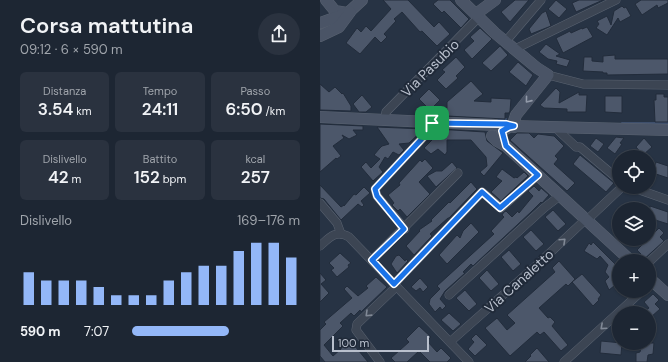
<!DOCTYPE html>
<html lang="it">
<meta charset="utf-8">
<style>
:root{--surface:#1d2633;--page:#2a323f;--text:#f1f3f6;--muted:#a0a5ac;--line:#3b434e;--accent:#93b7f8}
body{margin:0;font-family:"DM Sans",sans-serif;background:var(--page);color:var(--text);height:100vh;display:flex;flex-direction:column;font-size:15px;white-space:nowrap}
*{box-sizing:border-box;margin:0}
p{font-size:13px;color:var(--muted)}
.icon{flex:none;width:22px;height:22px;fill:none;stroke:currentColor;stroke-width:2;stroke-linecap:round;stroke-linejoin:round}
.map{position:relative;flex:1;overflow:hidden}
.drawer{display:flex;flex-direction:column;background:var(--surface);width:320px}
.drawer>*{flex:none}
.controls{position:absolute;left:292px;top:150px;display:grid;gap:8px}
.controls a{display:grid;place-items:center;width:44px;height:44px;border-radius:50%;background:var(--surface);box-shadow:0 1px 3px #0004,0 0 0 1px var(--line);font-size:20px}
.scale{position:absolute;left:12px;bottom:10px;width:97px;box-sizing:border-box;padding-left:4px;border:2px solid #b9c0cd;border-top:0;font-size:11px;line-height:14px;white-space:nowrap;color:#b9c0cd;-webkit-text-stroke:3px #202a39;paint-order:stroke}
.pin{position:absolute;display:grid;place-items:center;width:34px;height:34px;color:#fff;margin:-17px;border-radius:8px;box-shadow:0 2px 6px #0006}
.round{display:grid;place-items:center;flex:none;width:42px;height:42px;border-radius:21px;background:var(--page)}
.headline{display:flex;align-items:center;justify-content:space-between;height:68px;padding:0 20px}
h1{font-size:22px;font-weight:600;line-height:30px}
.metrics{display:grid;grid-template-columns:repeat(3,1fr);gap:6px;height:68px;padding:4px 20px}
.metrics div{display:grid;align-content:center;border-radius:6px;background:var(--page);text-align:center}
.metrics b{font-size:17px;font-weight:600}
.metrics small{font-size:11px;font-weight:400}
.metrics p{font-size:11px}
.chart{height:112px;padding:8px 20px}
.chart p{display:flex;justify-content:space-between}
.chart svg{width:100%;height:72px;margin-top:4px;stroke:var(--accent);stroke-width:6}
ul{padding:0 20px;list-style:none;font-size:13px}
li{display:grid;grid-template-columns:64px 48px 1fr;align-items:center;height:30px}
li i{height:10px;border-radius:5px;background:var(--accent)}
main{display:flex;flex:1;min-height:0}
.map>svg:first-child{display:block}
.lines{fill:none;stroke-linecap:round;stroke-linejoin:round}
.stream{stroke:#3e4f6c;stroke-width:2}
.building{fill:#4c576a;stroke:#222c3b}
.street-casing{stroke:#5a6371;stroke-width:9}
.secondary-casing{stroke:#5a6371;stroke-width:12}
.street{stroke:#3c4553;stroke-width:8}
.secondary{stroke:#4a5466;stroke-width:11}
.oneway{stroke:#929aa9}
.oneway2{stroke:#818996}
.route-casing{stroke:#fff;stroke-width:8}
.route{stroke:#1a73e8;stroke-width:5}
.labels{text-anchor:middle;dominant-baseline:central;stroke-width:4;stroke-linejoin:round;paint-order:stroke}
.street-label{font-size:14px;fill:#b9c0cd;stroke:#202a39}
</style>
<main>
<section class="drawer">
<div class="headline"><div><h1>Corsa mattutina</h1><p>09:12 · 6 × 590 m</p></div><a class="round"><svg class="icon" aria-label="share" viewBox="0 0 24 24"><path d="M12 15V3M7 8l5-5 5 5M5 13v7h14v-7"/></svg></a></div>
<div class="metrics">
<div><p>Distanza</p><b>3.54<small> km</small></b></div>
<div><p>Tempo</p><b>24:11</b></div>
<div><p>Passo</p><b>6:50<small> /km</small></b></div>
</div>
<div class="metrics">
<div><p>Dislivello</p><b>42<small> m</small></b></div>
<div><p>Battito</p><b>152<small> bpm</small></b></div>
<div><p>kcal</p><b>257</b></div>
</div>
<div class="chart"><p><span>Dislivello</span>169–176 m</p>
<svg viewBox="0 0 160 44" preserveAspectRatio="none"><path d="M5 44V24M15 44V29M25 44V29M35 44V29M45 44V33M55 44V38M65 44V38M75 44V38M85 44V29M95 44V24M105 44V20M115 44V20M125 44V11M135 44V6M145 44V6M155 44V15"/></svg>
</div>
<ul>
<li><b>590 m</b>7:07<i style="width:58%"></i></li>
</ul>
</section>
<div class="map">
<svg width="348" height="362" viewBox="0 0 348 362">
<rect width="100%" height="100%" fill="#273344"/>
<g class="lines">
<g class="stream">
<path d="M171,119h15"/>
<path d="M302,123h46"/>
</g>
</g>
<g class="building">
<path d="M63,0h25l26,27 5,-5 11,12 -13,12 -15,-15 -2,1 -18,-20 -8,7 2,2 -12,13 3,3 -6,6 -6,-6 -15,17 -14,-11 11,-15 4,4 5,-6 5,5 20,-22z"/>
<path d="M118,0h12l19,19 -8,9 -17,-17 -2,2 -9,-9z"/>
<path d="M195,0h14l-19,22 -9,-10z"/>
<path d="M236,0l11,9 -8,9 -11,-9z"/>
<path d="M259,0h24l-27,12 -4,-9z"/>
<path d="M321,0h27v3l-10,5 -1,-3 -15,10 -7,-11z"/>
<path d="M302,6l2,2 2,-1 5,9 -11,6 -2,-4 -11,17 -11,-7 3,-4 -2,-3 10,-5 4,9 3,-14z"/>
<path d="M226,11l5,15 -20,8 -2,-5 13,-16z"/>
<path d="M267,27l6,10 -30,16 -7,-15 14,-7 1,2 11,-5v1z"/>
<path d="M160,28l12,11 -20,20 -8,-9 10,-9 -4,-4z"/>
<path d="M226,44l14,10 -4,2 14,4 -3,7 -11,-3 1,-3 -9,-2 -9,-7z"/>
<path d="M180,46l8,9 -17,16 -9,-8z"/>
<path d="M295,55v4h53v15l-61,1v-2h-4v-1l-20,-1 1,-14h8v4l11,1v-6z"/>
<path d="M136,57l9,10 -9,9 2,2 -12,11 -9,-9 8,-8 -3,-2z"/>
<path d="M198,62l15,13 -7,11 -17,-14z"/>
<path d="M151,81l12,13 -9,7 17,1v-4l20,1 -1,12 -1,2h-4v6l-58,-3v-14z"/>
<path d="M0,84l9,8 6,-5 7,7 1,-1 8,13v5l-31,-1z"/>
<path d="M236,88l4,4 -1,11 20,-11v3h8l-1,17h-19v-3l-23,-1 -4,-3z"/>
<path d="M109,89l11,11 -10,10 -11,-11z"/>
<path d="M336,94h8v3h4v25h-13l-1,-22h2z"/>
<path d="M42,95l10,12 -6,5h-7l-6,-8z"/>
<path d="M285,96h17v17l-17,-1z"/>
<path d="M0,124l43,2v4h-10l4,5 -8,4 -7,-4 2,3 -11,8 8,10 -4,3 -1,-1 -16,14z"/>
<path d="M57,127l47,2 -15,14 -10,1 5,6 -5,5 -6,-3 -5,7 -3,-2 -6,10 4,5 -10,9 -12,-14 5,-5 5,6 9,-9 -6,-4 5,-6 3,-3 7,-2z"/>
<path d="M117,129l48,3 2,9 16,12 -19,23 -4,-4 7,-6 -1,-9 -15,-17h-24v12l-2,3 -7,-6 -7,5 -7,-6 11,-11z"/>
<path d="M197,133h12l5,5 4,-4 16,2 10,10 -9,10 3,3 -4,5 21,19 -8,8 -57,-51z"/>
<path d="M296,137l8,1 -4,5 2,1 -7,10 -8,-6z"/>
<path d="M276,138l8,6 -6,8 -8,-6z"/>
<path d="M324,138l8,9 -9,8 -7,-8z"/>
<path d="M260,155l34,28 -8,9 -33,-28z"/>
<path d="M105,159l8,9 -14,14 11,12 -23,23 -7,-8 -2,2 -6,-6 2,-2 -6,-8 12,-10 -1,-2 21,-23 2,2z"/>
<path d="M132,162l5,6 -21,19 -9,-11 9,-5h6z"/>
<path d="M336,162l12,4v12l-15,-5z"/>
<path d="M182,169l12,9 2,-1 1,1 7,-6 4,4 -27,25 -10,-9 11,-11 -6,-4z"/>
<path d="M151,182l6,7 -28,29h-1l-18,16 2,2 -18,19 -8,-9 14,-15 -1,-1 13,-9 -1,-1 18,-18 1,1z"/>
<path d="M0,185l21,22 3,-2v1l10,-12 2,1 8,-8 6,6 -9,8 3,4 -2,2 -4,-3 -17,16 -17,-21 -4,-1z"/>
<path d="M214,186l5,5 2,-3 8,7 -7,8 -1,-1 -10,10 -58,54 -2,-2 -8,8 2,1 -20,18 -5,8 6,7 -4,4 -2,-3 -5,5 -6,-8 1,-5 10,-10 -3,-3 57,-52 -3,-3 13,-14 -2,-2 2,-3 2,-1 6,6 6,-6 1,2 14,-17 -5,-5z"/>
<path d="M330,206l18,6v12l-19,-6z"/>
<path d="M233,210l13,14 -8,7 -13,-14z"/>
<path d="M151,223l8,9 -32,32 -8,-9 18,-20 3,3 3,-7z"/>
<path d="M339,228l5,5 -4,4 4,4 -22,20 -3,-4 2,-3 -4,-4z"/>
<path d="M211,230l13,14 -8,7 -13,-14z"/>
<path d="M273,242l26,26v14l-10,8 -4,-9 4,-4 -4,-5 3,-7 -8,-9 -3,3 -13,-8 5,-8 2,2z"/>
<path d="M189,250l12,14 -8,7 -12,-14z"/>
<path d="M20,253l11,10 -3,2 1,2 -12,10 -6,-7 3,-2 -5,-5z"/>
<path d="M79,255l6,6 1,-2 2,2 -11,12 -6,-9 5,-8z"/>
<path d="M239,261l16,18 -7,7 -2,-2 -27,24 9,10 2,-1 5,5 -3,4 16,19 -7,6 -17,-19 -4,3 -3,-3 -27,24 -25,-28 12,-10 10,12 8,-7 -8,-8 48,-43 -3,-4z"/>
<path d="M167,270l12,14 -8,7 -12,-13z"/>
<path d="M0,273l6,7 -5,4 8,9 -9,9z"/>
<path d="M262,274l19,21 -3,4 1,1 -6,6 -21,-24z"/>
<path d="M56,277l11,10 -26,25 -1,-2 -6,6 -3,-3 -11,10 3,3 -19,19 9,11 8,-7 -1,-2 9,-8 19,23h-43l-5,-6v-26l6,-6 -2,-2 28,-24 -8,-9 3,-3 11,10 10,-8 -2,-2z"/>
<path d="M100,278l8,9 -5,5 -3,-4 -4,3 -5,-4z"/>
<path d="M145,290l12,14 -8,7 -13,-13z"/>
<path d="M333,294l6,6 -4,4 5,5 -9,8 -2,-4 -4,-2 4,-3 -5,-6z"/>
<path d="M129,313l12,11 -8,7 -12,-11z"/>
<path d="M99,326l12,11 -4,4 10,11 4,-4 10,10 -4,4h-17l-11,-11 -12,11h-12l-4,-4 18,-16 -3,-3z"/>
<path d="M156,334l11,11 -12,11 -7,-7 6,-7 -3,-3z"/>
<path d="M281,341l21,2 -1,12 -21,-2z"/>
<path d="M322,343h12l-1,11 -5,1 -1,7h-11v-9l4,-1z"/>
<path d="M217,348l12,14h-24l6,-6 -1,-1z"/>
</g>
<g class="lines">
<g class="street-casing">
<g id="street">
<path d="M186,41l35,-41"/>
<path d="M195,49l101,-49"/>
<path d="M228,75l35,9 85,1"/>
<path d="M64,121l2,-9 93,-95"/>
<path d="M239,128v3l17,16h4l39,33"/>
<path d="M311,187l37,13"/>
<path d="M0,203l17,20 4,11"/>
<path d="M267,220l35,-33"/>
<path d="M85,229l-28,-33 -2,-7 57,-61 -1,-5"/>
<path d="M0,246c9,-8 16,-17 29,-9l120,125"/>
<path d="M52,260l86,-87"/>
<path d="M329,262l19,-18"/>
<path d="M74,284l88,-92 19,16 37,-33"/>
<path d="M129,295l95,-87 17,-13"/>
<path d="M130,342l88,-78 48,-45"/>
<path d="M60,362l-24,-32 1,-6 39,-37"/>
<path d="M244,362l78,-71"/>
</g>
</g>
<g class="secondary-casing">
<g id="secondary">
<path d="M6,0l9,11 12,2"/>
<path d="M141,0l34,33 42,35 11,7 -32,40 -2,6v6"/>
<path d="M156,14l19,-14"/>
<path d="M0,23l28,-10 14,-13"/>
<path d="M0,36l19,-9 11,-15"/>
<path d="M0,117l175,8"/>
<path d="M182,131l9,-5 157,4"/>
<path d="M172,136l5,5 9,5 125,115"/>
<path d="M329,278l19,17"/>
</g>
</g>
<use href="#street" class="street"/>
<use href="#secondary" class="secondary"/>
</g>
<defs><path id="oneway-chevron" d="M-2-3.5L2.5 0L-2 3.5" fill="none" stroke-width="1.6" stroke-linecap="round" stroke-linejoin="round"/></defs>
<use class="oneway" href="#oneway-chevron" transform="translate(208 100) rotate(129)"/>
<g class="oneway2">
<use href="#oneway-chevron" transform="translate(243 241) rotate(-43)"/>
<use href="#oneway-chevron" transform="translate(48 314) rotate(136)"/>
<use href="#oneway-chevron" transform="translate(283 327) rotate(138)"/>
</g>
<g class="lines">
<g class="route-casing">
<path id="route" d="M112,123l74,1 8,2 -5,1 -7,4 4,15 32,29 -38,33 -18,-16 -88,92 -22,-24 32,-31 -27,-33 -2,-7 57,-61z"/>
</g>
<use href="#route" class="route"/>
</g>
<g class="labels">
<g class="street-label">
<text transform="translate(110 68) rotate(-45)">Via Pasubio</text>
<text transform="translate(199 281) rotate(-42)">Via Canaletto</text>
</g>
</g>
</svg>
<div class="controls">
<a><svg class="icon" aria-label="locate" viewBox="0 0 24 24"><circle cx="12" cy="12" r="6"/><path d="M12 2v4M12 18v4M2 12h4M18 12h4"/></svg></a>
<a><svg class="icon" aria-label="layers" viewBox="0 0 24 24"><path d="M12 4l9 5-9 5-9-5zM3 14l9 5 9-5"/></svg></a>
<a>+</a>
<a>−</a>
</div>
<div class="scale">100 m</div>
<div class="pin" style="left:112px;top:123px;background:#1e9e55"><svg class="icon" aria-label="arrive" viewBox="0 0 24 24"><path d="M6 21V4h12l-3 4 3 4H6"/></svg></div>
</div>
</main>
